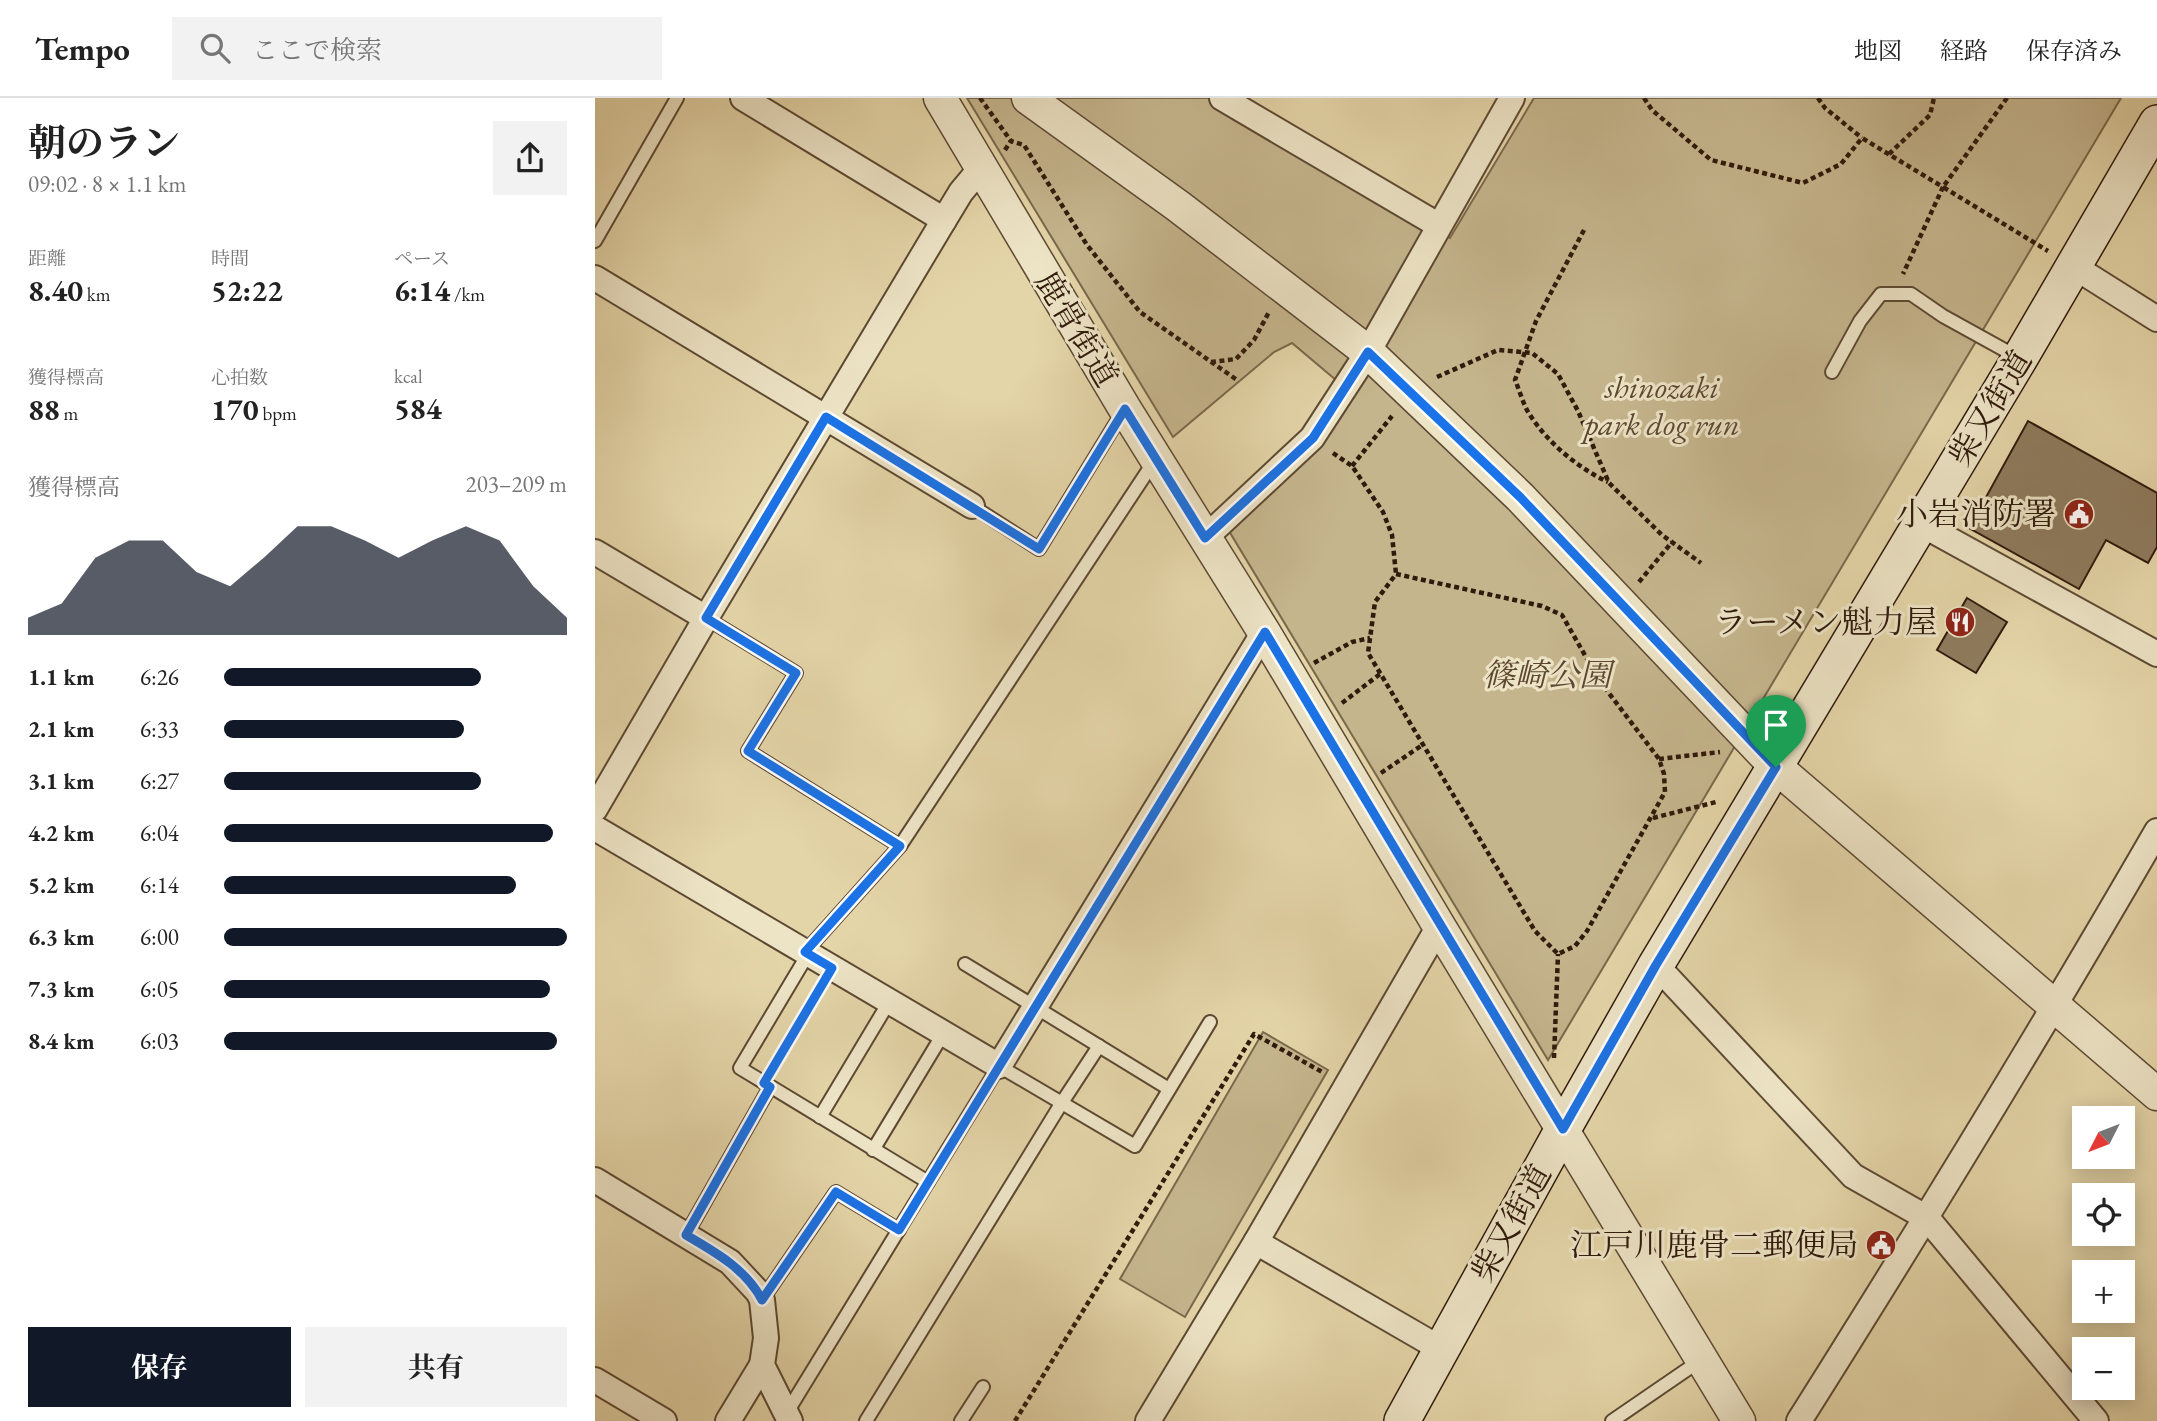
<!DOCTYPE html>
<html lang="ja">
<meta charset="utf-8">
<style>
:root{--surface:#fff;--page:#f2f2f2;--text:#222;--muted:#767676;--line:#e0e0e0;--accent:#111827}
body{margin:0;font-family:"EB Garamond","Noto Serif JP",serif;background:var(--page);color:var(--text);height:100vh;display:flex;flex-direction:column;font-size:26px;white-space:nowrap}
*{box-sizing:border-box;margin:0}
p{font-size:23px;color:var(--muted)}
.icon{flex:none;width:38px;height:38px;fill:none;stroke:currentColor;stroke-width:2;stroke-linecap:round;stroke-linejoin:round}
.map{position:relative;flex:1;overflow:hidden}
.side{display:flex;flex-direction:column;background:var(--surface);width:595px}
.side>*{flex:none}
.needle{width:46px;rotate:228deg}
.buttons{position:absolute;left:1477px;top:1008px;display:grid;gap:14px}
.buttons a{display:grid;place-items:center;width:63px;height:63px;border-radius:0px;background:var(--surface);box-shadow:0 4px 18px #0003;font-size:35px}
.pin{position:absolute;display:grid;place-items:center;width:60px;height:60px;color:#fff;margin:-72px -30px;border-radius:50% 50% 50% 0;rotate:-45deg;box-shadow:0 0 7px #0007}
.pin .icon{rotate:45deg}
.round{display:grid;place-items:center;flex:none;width:74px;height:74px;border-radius:0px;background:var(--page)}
.overview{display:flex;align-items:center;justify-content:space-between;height:119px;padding:0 28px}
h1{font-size:38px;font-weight:700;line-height:52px}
.metrics{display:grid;grid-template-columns:repeat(3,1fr);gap:10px;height:119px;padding:7px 28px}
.metrics div{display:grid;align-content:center}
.metrics b{font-size:30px;font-weight:700}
.metrics small{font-size:19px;font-weight:400}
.metrics p{font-size:19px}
.chart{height:196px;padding:14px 28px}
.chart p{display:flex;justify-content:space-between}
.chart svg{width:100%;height:126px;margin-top:7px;fill:var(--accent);opacity:.7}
.action{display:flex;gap:14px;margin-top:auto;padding:14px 28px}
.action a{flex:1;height:80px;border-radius:0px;background:var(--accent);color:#fff;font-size:28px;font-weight:700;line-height:80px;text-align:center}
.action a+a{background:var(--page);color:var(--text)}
ul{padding:0 28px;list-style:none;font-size:23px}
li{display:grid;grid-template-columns:112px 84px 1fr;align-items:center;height:52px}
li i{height:18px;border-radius:9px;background:var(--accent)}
header{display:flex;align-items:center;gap:42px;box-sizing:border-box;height:98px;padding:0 35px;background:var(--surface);border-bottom:2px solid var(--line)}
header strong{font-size:33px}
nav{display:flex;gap:38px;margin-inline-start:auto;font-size:24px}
.search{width:490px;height:63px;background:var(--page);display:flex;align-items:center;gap:18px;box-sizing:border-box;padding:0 24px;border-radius:0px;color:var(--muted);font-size:26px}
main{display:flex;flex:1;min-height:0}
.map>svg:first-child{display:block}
.green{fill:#c5b58d;stroke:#7a684c;stroke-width:2}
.building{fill:#8e7b5d;stroke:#301a0c;stroke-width:2}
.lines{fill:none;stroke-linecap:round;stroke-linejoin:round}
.service-casing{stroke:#5d4933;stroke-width:16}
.minor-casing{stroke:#5d4933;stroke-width:28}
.tertiary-casing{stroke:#5d4933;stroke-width:35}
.secondary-casing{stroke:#301a0c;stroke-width:38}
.path{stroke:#301a0c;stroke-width:4.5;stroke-dasharray:5 3.5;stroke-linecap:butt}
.service{stroke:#ede4c6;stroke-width:12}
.minor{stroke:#ede4c6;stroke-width:24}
.tertiary{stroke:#ede4c6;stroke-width:32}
.secondary{stroke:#ede4c6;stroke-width:35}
.route-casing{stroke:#fff;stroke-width:14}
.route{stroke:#1a73e8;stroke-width:9}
.labels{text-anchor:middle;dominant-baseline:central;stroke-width:6;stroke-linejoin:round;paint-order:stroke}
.street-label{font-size:32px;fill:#301a0c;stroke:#ede4c6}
.park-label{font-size:32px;font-style:italic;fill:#5d4833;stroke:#ede4c6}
.poi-label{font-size:32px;fill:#301a0c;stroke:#ede4c6;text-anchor:end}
</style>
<header>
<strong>Tempo</strong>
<div class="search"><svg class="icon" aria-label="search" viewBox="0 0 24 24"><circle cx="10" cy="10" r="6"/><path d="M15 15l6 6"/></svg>ここで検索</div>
<nav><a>地図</a><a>経路</a><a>保存済み</a></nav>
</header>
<main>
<section class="side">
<div class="overview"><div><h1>朝のラン</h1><p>09:02 · 8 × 1.1 km</p></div><a class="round"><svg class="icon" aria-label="share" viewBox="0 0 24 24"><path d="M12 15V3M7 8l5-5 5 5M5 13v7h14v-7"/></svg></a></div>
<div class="metrics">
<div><p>距離</p><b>8.40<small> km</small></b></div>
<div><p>時間</p><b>52:22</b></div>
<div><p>ペース</p><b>6:14<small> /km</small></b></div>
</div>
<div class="metrics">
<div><p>獲得標高</p><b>88<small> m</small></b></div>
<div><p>心拍数</p><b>170<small> bpm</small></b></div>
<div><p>kcal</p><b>584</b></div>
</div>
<div class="chart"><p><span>獲得標高</span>203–209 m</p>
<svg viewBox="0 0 160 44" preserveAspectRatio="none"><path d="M0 44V38L10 33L20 17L30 11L40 11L50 22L60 27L70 17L80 6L90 6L100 11L110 17L120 11L130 6L140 11L150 27L160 38V44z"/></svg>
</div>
<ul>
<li><b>1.1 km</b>6:26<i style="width:75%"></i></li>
<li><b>2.1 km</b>6:33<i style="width:70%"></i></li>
<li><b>3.1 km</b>6:27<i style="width:75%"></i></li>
<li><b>4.2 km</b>6:04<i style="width:96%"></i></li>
<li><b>5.2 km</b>6:14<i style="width:85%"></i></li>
<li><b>6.3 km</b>6:00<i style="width:100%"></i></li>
<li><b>7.3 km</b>6:05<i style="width:95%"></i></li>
<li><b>8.4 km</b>6:03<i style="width:97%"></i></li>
</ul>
<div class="action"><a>保存</a><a>共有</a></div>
</section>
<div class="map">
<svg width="1562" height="1323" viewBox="0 0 1562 1323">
<rect width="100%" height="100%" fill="#e4d5a8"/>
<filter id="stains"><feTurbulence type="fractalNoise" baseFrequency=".00286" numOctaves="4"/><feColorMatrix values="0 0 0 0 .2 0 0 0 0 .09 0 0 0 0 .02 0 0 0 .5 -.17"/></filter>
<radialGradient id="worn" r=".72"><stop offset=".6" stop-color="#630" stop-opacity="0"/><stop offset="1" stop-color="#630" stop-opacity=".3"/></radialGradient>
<g class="green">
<path d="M372,0h242l241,140 84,-140h587l-573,962 -322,-534 123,-135 -57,-48 -18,9 -101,85z"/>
<path d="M668,934l65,38 -143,247 -65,-38z"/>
</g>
<g class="building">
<path d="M1433,323l129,72v54l-9,16 -42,-23 -27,49 -110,-61z"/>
<path d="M1372,500l40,24 -31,51 -39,-23z"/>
</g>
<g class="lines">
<g class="service-casing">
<g id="service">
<path d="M0,143l82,-143"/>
<path d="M1237,274l28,-51 21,-27h30l32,22 76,42"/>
<path d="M377,408l67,43 85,-139"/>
<path d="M111,520l90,55 -48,78 152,95"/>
<path d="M210,854l95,-106 255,-386"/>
<path d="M213,856l-68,114 188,114"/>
<path d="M370,866l204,125"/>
<path d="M225,1019l69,-115"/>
<path d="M278,1052l70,-116"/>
<path d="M91,1137l84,-148"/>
<path d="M167,1202l74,-108 63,38"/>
<path d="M191,1316l213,-348 136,80 75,-124"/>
<path d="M271,1323l195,-317 38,-58"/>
<path d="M366,1323l22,-34"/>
<path d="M1017,1323l89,-61"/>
</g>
</g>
<g class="minor-casing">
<g id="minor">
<path d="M148,0l201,122"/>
<path d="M627,0l216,127"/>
<path d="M1478,168l84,53"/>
<path d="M0,180l377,228"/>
<path d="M1326,426l236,130"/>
<path d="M610,440l107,-100 56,-86 144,-254"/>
<path d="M0,454l111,66"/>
<path d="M0,711l111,-191 238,-398 17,-28 20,-24"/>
<path d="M0,730l404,238 265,-434"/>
<path d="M1061,867l197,211 74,42 169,203"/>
<path d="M0,1082l135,82 28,30 4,8 4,38 -4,27 28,56"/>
<path d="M661,1144l185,107"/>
<path d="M0,1282l69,41"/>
<path d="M133,1323l34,-56"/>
<path d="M553,1323l108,-179 183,-316"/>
<path d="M1204,1323c123,-195 243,-391 358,-590"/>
</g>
</g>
<g class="tertiary-casing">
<g id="tertiary">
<path d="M345,0l185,311 139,223 175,294 300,495"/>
<path d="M433,0l150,108 190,146 152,145 256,270 381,327"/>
</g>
</g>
<g class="secondary-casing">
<path id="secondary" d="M807,1323l161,-292 93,-164 364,-607 137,-235"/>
</g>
<g class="path">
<path d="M385,0l31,43"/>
<path d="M1049,0l8,12 59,50 92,23 38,-19 21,-26 81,49 -40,87"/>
<path d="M1223,0l7,10 37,30"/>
<path d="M1412,0l-64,89 105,64"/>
<path d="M410,52l6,-9 13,4 63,100 53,67 97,68"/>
<path d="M1294,56l41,-39 4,-17"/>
<path d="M989,132l-48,91 -21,59c5,11 8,25 15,35 18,28 48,53 78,67"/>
<path d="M616,264l25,-3 18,-19 15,-28"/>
<path d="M842,279l61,-27 34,3 26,21 20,37 31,72 53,52 39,28"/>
<path d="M738,355l19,13 31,46 9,23 4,39"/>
<path d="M757,368l40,-50"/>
<path d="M801,476l146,32 20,9 37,65 60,79 5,15 1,18 -78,139 -12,15 -17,8 -23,-23 -167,-278 7,-51z"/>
<path d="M1044,484l33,-40"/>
<path d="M719,565l38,-21 18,-4"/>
<path d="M747,605l38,-29"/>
<path d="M1064,661l61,-7"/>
<path d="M786,675l43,-29"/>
<path d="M1058,720l63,-16"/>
<path d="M959,960l4,-104"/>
<path d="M179,969l45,-77"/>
<path d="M420,1323l239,-387 70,39"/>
</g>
<use href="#service" class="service"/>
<use href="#minor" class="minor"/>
<use href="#tertiary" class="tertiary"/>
<use href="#secondary" class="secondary"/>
</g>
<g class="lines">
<g class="route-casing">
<path id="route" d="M773,254l152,145 256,270 -120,198 -93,164 -298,-497 -366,598 -63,-38 -74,108c-16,-31 -47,-48 -76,-65l84,-148 -6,-4 68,-115 -27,-16 95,-106 -152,-95 48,-78 -90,-55 120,-201 213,132 86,-140 80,129 108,-100z"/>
</g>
<use href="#route" class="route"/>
</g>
<defs>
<g id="civic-disc" transform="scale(1.575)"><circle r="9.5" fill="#8f2418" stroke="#ede4c6"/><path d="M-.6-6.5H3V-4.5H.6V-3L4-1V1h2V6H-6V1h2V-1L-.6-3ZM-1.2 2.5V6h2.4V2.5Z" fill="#fff"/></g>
<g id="restaurant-disc" transform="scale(1.575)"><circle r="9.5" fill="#8f2418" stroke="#ede4c6"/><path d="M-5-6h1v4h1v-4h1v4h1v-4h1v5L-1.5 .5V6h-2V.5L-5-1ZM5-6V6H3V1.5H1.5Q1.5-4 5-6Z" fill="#fff"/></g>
</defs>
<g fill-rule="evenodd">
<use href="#civic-disc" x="1484" y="416"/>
<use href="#restaurant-disc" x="1365" y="524"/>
<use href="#civic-disc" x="1286" y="1147"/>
</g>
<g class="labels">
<g class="street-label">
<text transform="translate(482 231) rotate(59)">鹿骨街道</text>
<text transform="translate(1395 310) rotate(-59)">柴又街道</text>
<text transform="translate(916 1125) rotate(-61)">柴又街道</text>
</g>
<g class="park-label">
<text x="1067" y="289">shinozaki<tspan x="1067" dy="37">park dog run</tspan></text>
<text x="952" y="577">篠崎公園</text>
</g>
<g class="poi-label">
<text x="1461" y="416">小岩消防署</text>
<text x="1342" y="524">ラーメン魁力屋</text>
<text x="1263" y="1147">江戸川鹿骨二郵便局</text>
</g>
</g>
<rect width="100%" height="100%" filter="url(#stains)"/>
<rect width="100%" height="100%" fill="url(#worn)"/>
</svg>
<div class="buttons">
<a><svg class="needle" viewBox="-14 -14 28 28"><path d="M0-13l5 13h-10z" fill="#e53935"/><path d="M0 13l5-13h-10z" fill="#767676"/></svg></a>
<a><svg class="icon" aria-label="locate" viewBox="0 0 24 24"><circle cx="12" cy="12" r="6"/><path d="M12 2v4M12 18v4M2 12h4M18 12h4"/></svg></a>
<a>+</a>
<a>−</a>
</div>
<div class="pin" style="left:1181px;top:669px;background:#1e9e55"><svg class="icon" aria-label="arrive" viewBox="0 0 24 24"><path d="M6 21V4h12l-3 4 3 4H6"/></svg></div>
</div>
</main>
